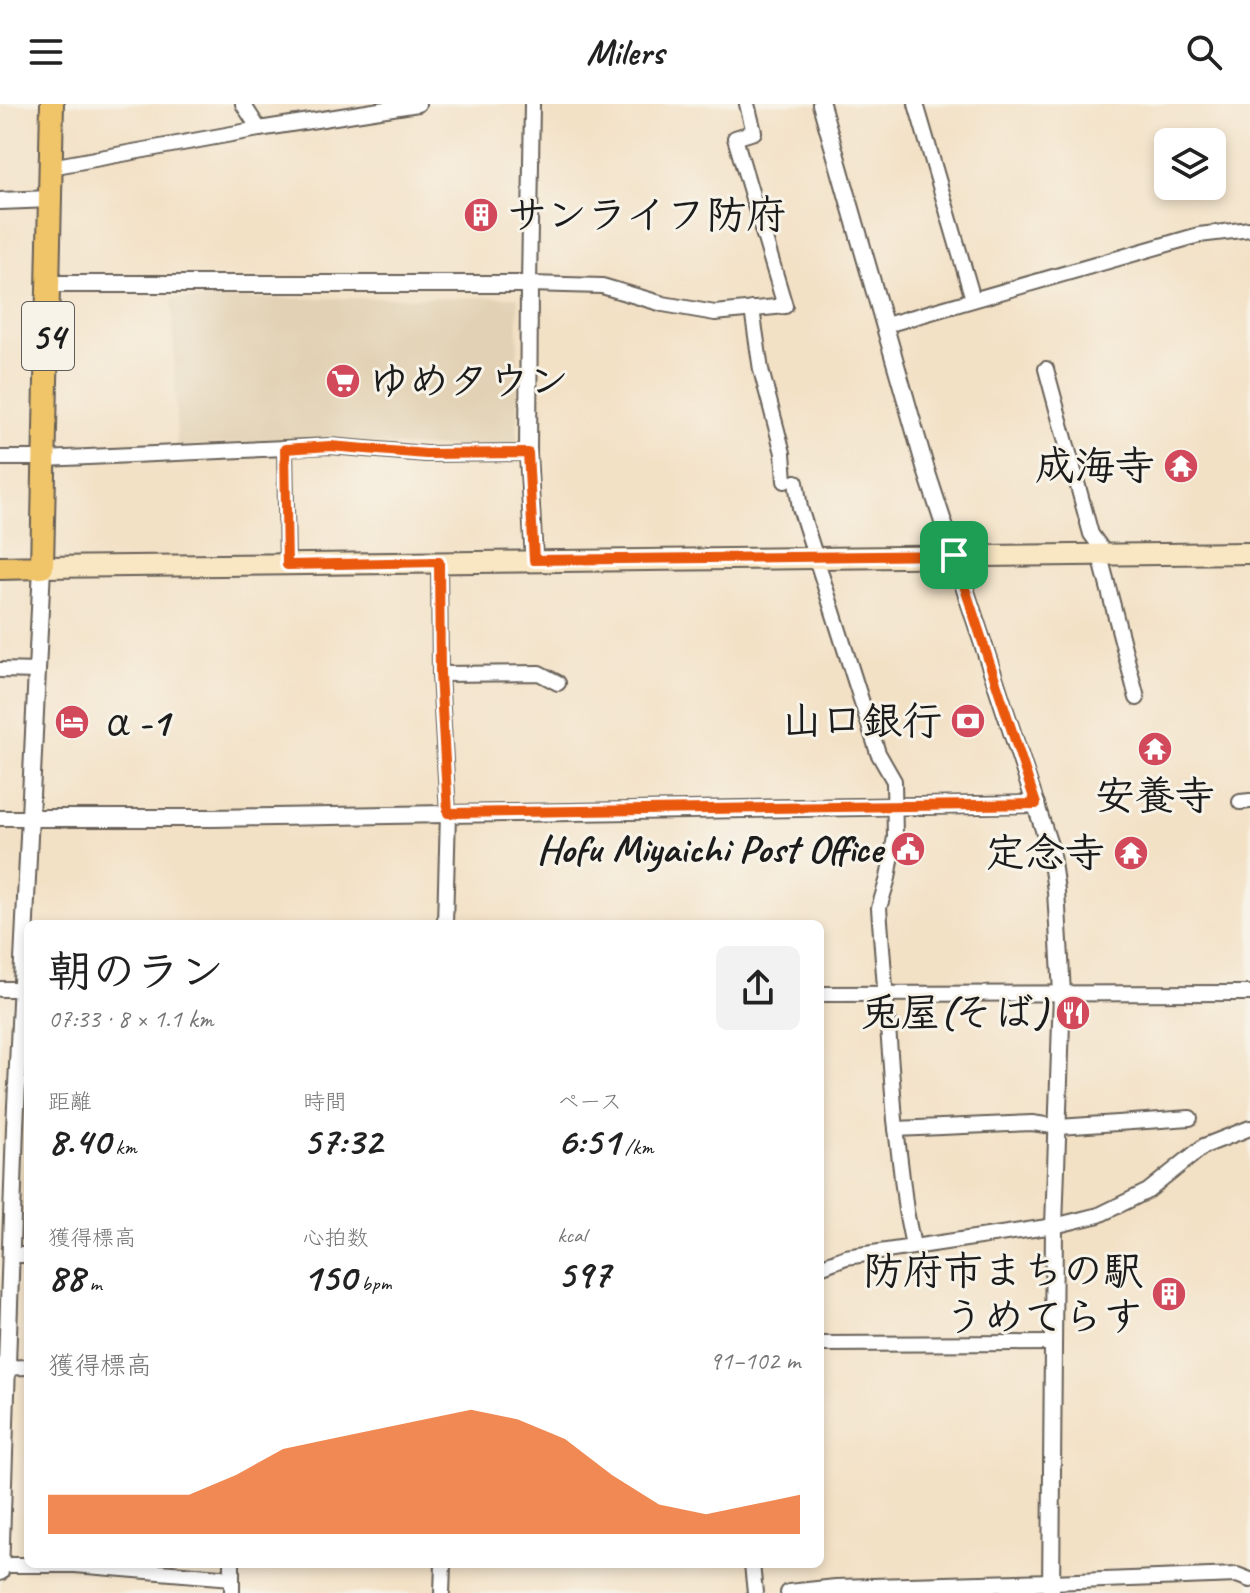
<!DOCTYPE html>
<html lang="ja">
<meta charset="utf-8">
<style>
:root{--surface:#fff;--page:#f2f2f2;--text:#222;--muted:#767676;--accent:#ea580c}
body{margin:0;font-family:Caveat,"Klee One",sans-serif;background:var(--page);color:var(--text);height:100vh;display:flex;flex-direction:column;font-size:30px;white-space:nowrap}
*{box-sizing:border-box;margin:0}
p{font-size:26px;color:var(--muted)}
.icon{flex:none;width:44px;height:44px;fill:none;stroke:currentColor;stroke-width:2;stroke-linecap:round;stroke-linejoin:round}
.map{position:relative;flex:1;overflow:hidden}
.side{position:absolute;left:24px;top:816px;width:800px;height:648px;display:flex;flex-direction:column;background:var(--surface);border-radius:12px;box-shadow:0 4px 12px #0003}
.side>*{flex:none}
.fabs{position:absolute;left:1154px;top:24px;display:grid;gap:16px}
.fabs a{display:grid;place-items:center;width:72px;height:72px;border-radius:12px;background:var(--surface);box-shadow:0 4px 12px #0003;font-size:40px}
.pin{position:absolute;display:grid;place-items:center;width:68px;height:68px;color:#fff;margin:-34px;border-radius:16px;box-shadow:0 4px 12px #0006}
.round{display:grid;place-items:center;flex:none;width:84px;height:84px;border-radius:12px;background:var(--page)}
.head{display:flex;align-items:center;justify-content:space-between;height:136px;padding:0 24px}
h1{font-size:44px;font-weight:700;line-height:60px}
.stats{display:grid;grid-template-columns:repeat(3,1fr);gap:12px;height:136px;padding:8px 24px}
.stats div{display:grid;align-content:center}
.stats b{font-size:40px;font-weight:700}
.stats small{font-size:22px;font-weight:400}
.stats p{font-size:22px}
.chart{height:224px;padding:16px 24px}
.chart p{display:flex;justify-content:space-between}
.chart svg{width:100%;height:144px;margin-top:8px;fill:var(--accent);opacity:.7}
header{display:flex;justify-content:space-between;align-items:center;height:104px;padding:0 24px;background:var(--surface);font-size:36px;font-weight:700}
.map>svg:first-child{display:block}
.built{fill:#e2d1b4}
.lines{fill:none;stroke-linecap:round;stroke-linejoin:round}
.minor-casing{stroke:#676158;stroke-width:18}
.tertiary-casing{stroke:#676158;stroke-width:20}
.secondary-casing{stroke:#676158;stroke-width:24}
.primary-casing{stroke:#676158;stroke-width:26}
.minor{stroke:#fff;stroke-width:14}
.tertiary{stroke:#fff;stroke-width:16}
.secondary{stroke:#f9e7c3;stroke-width:20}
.primary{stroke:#f0c469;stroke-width:22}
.route-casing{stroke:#fff;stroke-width:16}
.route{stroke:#ea580c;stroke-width:10}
.labels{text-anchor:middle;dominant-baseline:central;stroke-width:6;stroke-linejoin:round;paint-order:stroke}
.shield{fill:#f7f3e8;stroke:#5e5c59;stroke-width:2}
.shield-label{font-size:38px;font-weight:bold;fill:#1c1c1c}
.poi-label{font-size:40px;font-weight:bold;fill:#1c1c1c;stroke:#f7f3e8;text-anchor:end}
</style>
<header><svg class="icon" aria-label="menu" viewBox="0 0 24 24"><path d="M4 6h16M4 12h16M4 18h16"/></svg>Milers<svg class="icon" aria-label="search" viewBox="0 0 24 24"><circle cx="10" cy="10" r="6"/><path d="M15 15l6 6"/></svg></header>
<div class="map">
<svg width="1250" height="1489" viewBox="0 0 1250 1489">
<rect width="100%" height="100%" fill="#f7f3e8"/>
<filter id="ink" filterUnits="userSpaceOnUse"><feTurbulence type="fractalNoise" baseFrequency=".0125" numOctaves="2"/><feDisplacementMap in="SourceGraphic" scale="16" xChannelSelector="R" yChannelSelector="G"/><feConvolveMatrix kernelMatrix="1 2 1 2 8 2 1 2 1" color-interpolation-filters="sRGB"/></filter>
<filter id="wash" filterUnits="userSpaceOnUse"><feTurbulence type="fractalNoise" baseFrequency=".006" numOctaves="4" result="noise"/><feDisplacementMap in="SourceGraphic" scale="32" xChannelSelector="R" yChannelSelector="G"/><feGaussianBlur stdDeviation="1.8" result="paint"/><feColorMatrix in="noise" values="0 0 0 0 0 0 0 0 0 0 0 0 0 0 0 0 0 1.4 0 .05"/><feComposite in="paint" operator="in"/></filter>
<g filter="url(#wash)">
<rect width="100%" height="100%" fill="#f3e1c6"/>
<path class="built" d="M518,193l-1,149 -100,1 -129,-7 -111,7 -5,-148z"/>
</g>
<g filter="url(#ink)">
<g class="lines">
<g class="minor-casing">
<g id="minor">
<path d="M243,0l16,25"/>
<path d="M532,0l-3,180 73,2 61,18 52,9 70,-7 -50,-168 19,-6 -7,-28"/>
<path d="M916,0l57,195"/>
<path d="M51,63l208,-38 159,-25"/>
<path d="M752,205l9,61 22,83 2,28"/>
<path d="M886,221l313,-90 51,-6"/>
<path d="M1046,265l45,165 16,22"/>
<path d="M285,345l2,116"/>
<path d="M0,354h35"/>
<path d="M44,355l286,-13 96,8 102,-1"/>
<path d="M796,378l4,26 78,245 16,28 1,56 -7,41 -9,30 16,212 11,91 7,35"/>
<path d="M1100,452l37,142"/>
<path d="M439,458l1,112 8,139 -3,111"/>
<path d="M0,566l37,1"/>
<path d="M440,570l99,-1 19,10"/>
<path d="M1240,698l10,-1"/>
<path d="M0,714h29"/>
<path d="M0,885h28"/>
<path d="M820,890l430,-1"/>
<path d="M896,1025l136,-6 27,4 131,-9"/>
<path d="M10,1151h18"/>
<path d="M820,1163l26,-10 208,-31 45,-11 49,-24 56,-45 46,-18"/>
<path d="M820,1240l234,-1"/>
<path d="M0,1264l28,-1"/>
<path d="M232,1460v29"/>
<path d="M752,1460l3,29"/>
<path d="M0,1461h75l157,13"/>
<path d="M1051,1478l186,-7 13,5"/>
<path d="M442,1489l1,-29"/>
</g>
</g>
<g class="tertiary-casing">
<g id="tertiary">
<path d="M821,0l105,366 124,378 6,43 6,102 -8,233 -3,367"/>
<path d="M0,97l51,-2"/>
<path d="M49,180h480l-1,169 6,107"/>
<path d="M29,714h184l823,-14"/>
<path d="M0,1468l15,-445 27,-560"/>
<path d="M789,1489l47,-5 215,-6"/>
</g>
</g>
<g class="secondary-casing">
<path id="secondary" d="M42,463l1208,-14"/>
</g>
<g class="primary-casing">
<path id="primary" d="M0,464l42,-1 10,-463"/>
</g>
<use href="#minor" class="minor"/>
<use href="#tertiary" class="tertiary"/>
<use href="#secondary" class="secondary"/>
<use href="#primary" class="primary"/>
</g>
</g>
<g class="lines" filter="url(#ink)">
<g class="route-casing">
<path id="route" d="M330,342l96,8 102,-1 6,107 420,-5 82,249 -588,9 -8,-139 -1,-112 -152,3 -2,-116z"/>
</g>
<use href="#route" class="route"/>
</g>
<defs>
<g id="building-disc" transform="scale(1.8)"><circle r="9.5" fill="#d1495b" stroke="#f7f3e8"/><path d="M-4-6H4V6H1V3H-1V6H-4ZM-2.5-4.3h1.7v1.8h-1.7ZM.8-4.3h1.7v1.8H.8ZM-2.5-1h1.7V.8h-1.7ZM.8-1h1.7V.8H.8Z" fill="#fff"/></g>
<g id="supermarket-disc" transform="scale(1.8)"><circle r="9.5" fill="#d1495b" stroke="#f7f3e8"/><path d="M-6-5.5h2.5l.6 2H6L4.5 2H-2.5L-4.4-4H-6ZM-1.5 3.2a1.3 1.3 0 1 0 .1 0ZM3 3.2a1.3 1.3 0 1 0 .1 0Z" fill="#fff"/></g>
<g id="temple-disc" transform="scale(1.8)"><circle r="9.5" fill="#d1495b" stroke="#f7f3e8"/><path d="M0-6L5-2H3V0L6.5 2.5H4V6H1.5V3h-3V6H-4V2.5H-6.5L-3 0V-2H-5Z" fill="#fff"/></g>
<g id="bank-disc" transform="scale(1.8)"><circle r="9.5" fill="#d1495b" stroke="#f7f3e8"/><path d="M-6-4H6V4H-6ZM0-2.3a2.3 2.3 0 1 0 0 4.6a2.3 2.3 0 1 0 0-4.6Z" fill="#fff"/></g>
<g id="hotel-disc" transform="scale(1.8)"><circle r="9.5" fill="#d1495b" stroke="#f7f3e8"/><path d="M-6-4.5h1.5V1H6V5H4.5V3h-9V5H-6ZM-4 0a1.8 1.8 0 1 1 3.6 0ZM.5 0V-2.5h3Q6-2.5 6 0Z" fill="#fff"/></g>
<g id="civic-disc" transform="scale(1.8)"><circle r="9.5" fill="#d1495b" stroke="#f7f3e8"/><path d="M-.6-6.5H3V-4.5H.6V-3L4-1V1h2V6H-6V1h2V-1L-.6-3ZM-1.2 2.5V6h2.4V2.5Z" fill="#fff"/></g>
<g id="restaurant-disc" transform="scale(1.8)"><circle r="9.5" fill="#d1495b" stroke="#f7f3e8"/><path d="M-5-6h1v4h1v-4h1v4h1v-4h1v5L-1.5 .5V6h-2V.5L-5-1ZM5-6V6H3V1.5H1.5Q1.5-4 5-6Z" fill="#fff"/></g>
</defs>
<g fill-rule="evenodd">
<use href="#building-disc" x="481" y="111"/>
<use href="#supermarket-disc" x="343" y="277"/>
<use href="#temple-disc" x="1181" y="362"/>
<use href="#bank-disc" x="968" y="617"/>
<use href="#hotel-disc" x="72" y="618"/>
<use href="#temple-disc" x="1155" y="645"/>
<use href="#civic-disc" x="908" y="745"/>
<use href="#temple-disc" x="1131" y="749"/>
<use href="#restaurant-disc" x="1073" y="909"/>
<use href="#building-disc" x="1169" y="1190"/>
</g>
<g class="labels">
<rect class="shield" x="22" y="198" width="52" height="68" rx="6"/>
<g class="shield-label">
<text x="48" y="232">54</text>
</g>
<g class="poi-label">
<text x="507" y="111" text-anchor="start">サンライフ防府</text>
<text x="369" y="277" text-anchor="start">ゆめタウン</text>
<text x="1155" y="362">成海寺</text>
<text x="942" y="617">山口銀行</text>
<text x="98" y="618" text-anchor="start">α-1</text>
<text x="1155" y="692" text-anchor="middle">安養寺</text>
<text x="882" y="745">Hofu Miyaichi Post Office</text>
<text x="1105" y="749">定念寺</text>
<text x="1047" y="909">兎屋(そば)</text>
<text x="1143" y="1167">防府市まちの駅<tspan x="1143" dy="46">うめてらす</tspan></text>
</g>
</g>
</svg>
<div class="fabs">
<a><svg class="icon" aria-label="layers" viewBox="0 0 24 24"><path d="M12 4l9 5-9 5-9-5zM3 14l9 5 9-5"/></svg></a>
</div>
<div class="pin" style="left:954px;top:451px;background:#1e9e55"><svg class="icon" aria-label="arrive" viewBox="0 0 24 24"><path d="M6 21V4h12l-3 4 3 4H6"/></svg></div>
<section class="side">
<div class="head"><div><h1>朝のラン</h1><p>07:33 · 8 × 1.1 km</p></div><a class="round"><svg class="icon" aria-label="share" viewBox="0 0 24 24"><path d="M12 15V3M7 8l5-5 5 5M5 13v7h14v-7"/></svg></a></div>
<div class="stats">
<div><p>距離</p><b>8.40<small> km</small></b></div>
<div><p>時間</p><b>57:32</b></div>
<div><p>ペース</p><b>6:51<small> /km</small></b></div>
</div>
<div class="stats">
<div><p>獲得標高</p><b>88<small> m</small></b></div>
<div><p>心拍数</p><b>150<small> bpm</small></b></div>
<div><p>kcal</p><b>597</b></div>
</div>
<div class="chart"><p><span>獲得標高</span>91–102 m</p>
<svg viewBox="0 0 160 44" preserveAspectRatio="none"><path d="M0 44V32L10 32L20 32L30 32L40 26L50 18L60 15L70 12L80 9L90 6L100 9L110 15L120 26L130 35L140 38L150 35L160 32V44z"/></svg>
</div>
</section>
</div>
